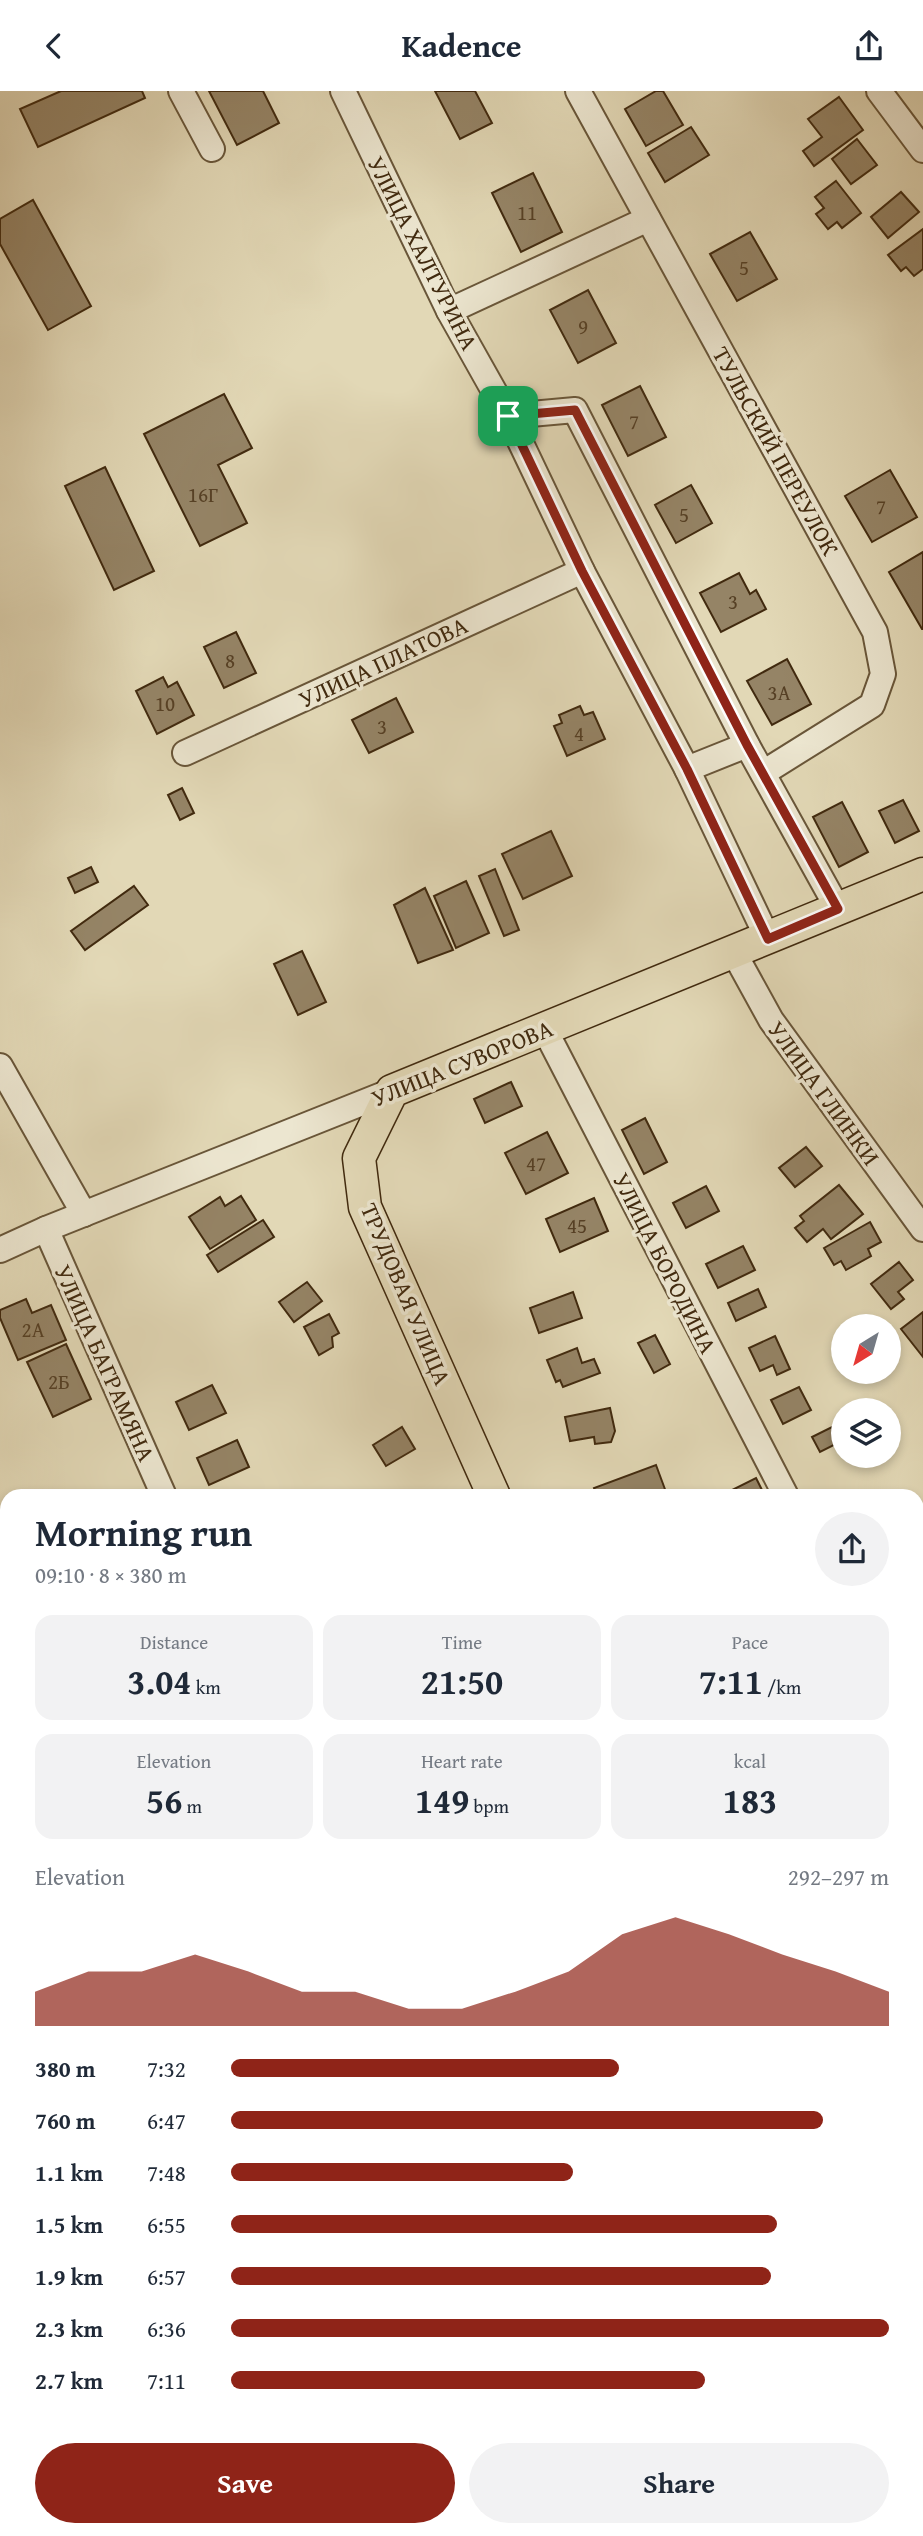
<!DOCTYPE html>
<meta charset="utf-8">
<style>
:root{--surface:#fff;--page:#f2f2f3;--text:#1f2937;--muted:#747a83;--accent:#8f2418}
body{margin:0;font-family:"Gentium Book Plus",serif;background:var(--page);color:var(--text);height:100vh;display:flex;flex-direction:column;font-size:26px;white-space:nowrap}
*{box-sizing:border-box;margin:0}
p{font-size:23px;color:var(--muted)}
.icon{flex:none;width:38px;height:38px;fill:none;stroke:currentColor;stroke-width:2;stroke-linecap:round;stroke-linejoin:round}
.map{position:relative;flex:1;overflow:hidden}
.drawer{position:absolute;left:0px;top:1398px;width:924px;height:1048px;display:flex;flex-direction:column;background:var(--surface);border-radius:21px 21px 0 0;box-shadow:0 4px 10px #0003}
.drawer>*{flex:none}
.needle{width:46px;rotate:217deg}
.controls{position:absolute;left:831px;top:1223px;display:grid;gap:14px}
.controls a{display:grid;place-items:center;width:70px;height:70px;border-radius:50%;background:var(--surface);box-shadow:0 4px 10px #0003;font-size:35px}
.pin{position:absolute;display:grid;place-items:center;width:60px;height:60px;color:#fff;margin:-30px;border-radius:14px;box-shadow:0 4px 10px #0006}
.round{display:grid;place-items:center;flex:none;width:74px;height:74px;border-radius:37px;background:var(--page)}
.summary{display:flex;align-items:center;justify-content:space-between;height:119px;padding:0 35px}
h1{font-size:38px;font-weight:700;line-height:52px}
.stats{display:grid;grid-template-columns:repeat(3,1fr);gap:10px;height:119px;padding:7px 35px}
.stats div{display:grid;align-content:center;border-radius:18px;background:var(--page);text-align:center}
.stats b{font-size:35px;font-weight:700}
.stats small{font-size:19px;font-weight:400}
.stats p{font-size:19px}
.chart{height:196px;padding:14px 35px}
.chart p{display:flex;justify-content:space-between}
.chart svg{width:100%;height:126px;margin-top:7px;fill:var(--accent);opacity:.7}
.action{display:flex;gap:14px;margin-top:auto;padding:14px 35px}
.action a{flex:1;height:80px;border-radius:42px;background:var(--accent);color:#fff;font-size:28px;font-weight:700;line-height:80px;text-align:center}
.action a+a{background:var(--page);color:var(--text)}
ul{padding:0 35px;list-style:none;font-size:23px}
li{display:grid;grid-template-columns:112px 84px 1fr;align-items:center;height:52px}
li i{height:18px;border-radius:9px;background:var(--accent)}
header{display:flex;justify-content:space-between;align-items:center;height:91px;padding:0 35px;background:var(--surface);font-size:32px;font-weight:700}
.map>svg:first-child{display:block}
.building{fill:#958466;stroke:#412a0f;stroke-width:2}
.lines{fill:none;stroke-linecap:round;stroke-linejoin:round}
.minor-casing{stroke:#695639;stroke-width:28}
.major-casing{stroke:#412a0f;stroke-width:35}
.minor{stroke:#ece6d0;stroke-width:24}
.major{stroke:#e2d8b6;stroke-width:32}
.route-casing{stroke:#fff;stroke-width:14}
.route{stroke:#8f2418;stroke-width:9}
.labels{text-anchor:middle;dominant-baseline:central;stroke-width:7;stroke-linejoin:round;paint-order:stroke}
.number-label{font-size:21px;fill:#564025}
.street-label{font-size:24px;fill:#412a0f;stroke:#ece6d0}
</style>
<header><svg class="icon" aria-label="back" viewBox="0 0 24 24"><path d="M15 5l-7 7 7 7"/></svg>Kadence<svg class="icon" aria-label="share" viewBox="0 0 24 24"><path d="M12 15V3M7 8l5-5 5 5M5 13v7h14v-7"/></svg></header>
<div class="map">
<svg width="923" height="2445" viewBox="0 0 923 2445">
<rect width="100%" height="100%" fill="#e2d8b6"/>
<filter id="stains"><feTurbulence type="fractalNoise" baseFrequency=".00286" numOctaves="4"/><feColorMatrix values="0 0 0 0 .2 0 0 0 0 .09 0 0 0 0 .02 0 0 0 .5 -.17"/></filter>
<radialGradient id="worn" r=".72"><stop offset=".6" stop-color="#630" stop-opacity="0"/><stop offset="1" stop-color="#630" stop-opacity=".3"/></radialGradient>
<g class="building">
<path d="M61,0h81l3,7 -107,49 -18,-38z"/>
<path d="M209,0h54l16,32 -42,22z"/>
<path d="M435,0h40l17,32 -32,16z"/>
<path d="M656,0h7l20,34 -37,21 -21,-37z"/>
<path d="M839,6l24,33 -49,36 -11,-15 19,-14 -14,-18z"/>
<path d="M691,36l18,28 -44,27 -17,-29z"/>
<path d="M857,48l20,26 -26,19 -19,-25z"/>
<path d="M533,82l29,59 -41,20 -29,-59z"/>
<path d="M836,90l25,32 -19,15 -5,-6 -9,7 -12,-15 8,-6 -9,-11z"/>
<path d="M901,101l18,20 -31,26 -17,-21z"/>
<path d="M33,109l58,106 -43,24 -48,-86v-25z"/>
<path d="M923,138v40l-9,7 -8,-9 -5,4 -13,-16z"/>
<path d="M750,141l27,47 -40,22 -27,-47z"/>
<path d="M588,199l28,53 -38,20 -28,-53z"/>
<path d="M640,295l26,51 -38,19 -26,-51z"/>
<path d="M224,303l28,54 -34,17 29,58 -47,23 -56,-112z"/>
<path d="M105,376l49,104 -40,19 -49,-104z"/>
<path d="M890,379l27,47 -45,25 -27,-46z"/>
<path d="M691,394l21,38 -36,20 -21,-38z"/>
<path d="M923,461v77h-1l-33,-57z"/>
<path d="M739,482l11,21 6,-4 10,19 -45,23 -21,-39z"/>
<path d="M236,541l20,41 -32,15 -20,-41z"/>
<path d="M787,568l24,45 -39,21 -25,-44z"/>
<path d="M163,586l5,10 9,-5 17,33 -37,19 -21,-43z"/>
<path d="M396,607l17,34 -44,21 -17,-33z"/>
<path d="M580,615l4,9 9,-3 12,27 -38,17 -13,-30 8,-3 -3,-8z"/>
<path d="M182,697l12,25 -14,7 -12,-25z"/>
<path d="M903,709l16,31 -24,12 -16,-32z"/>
<path d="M842,711l26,50 -29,15 -26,-50z"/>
<path d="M551,740l21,45 -49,23 -21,-45z"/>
<path d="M91,776l7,15 -23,11 -7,-15z"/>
<path d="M495,778l24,61 -15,6 -25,-60z"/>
<path d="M466,790l23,52 -33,15 -22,-52z"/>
<path d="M134,795l14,19 -63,45 -14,-19z"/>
<path d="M425,797l28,62 -35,13 -24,-58z"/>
<path d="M302,860l24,51 -28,13 -24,-51z"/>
<path d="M511,991l11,24 -37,17 -11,-24z"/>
<path d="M645,1027l22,44 -23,12 -22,-44z"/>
<path d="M547,1041l21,41 -42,21 -21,-41z"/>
<path d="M806,1056l16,19 -27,21 -16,-19z"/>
<path d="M839,1094l24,29 -32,25 -8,-10 -16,13 -12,-14 9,-7 -4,-5z"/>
<path d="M706,1095l13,25 -33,17 -13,-25z"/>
<path d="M241,1105l15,24 -46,29 -21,-32 31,-20 5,9z"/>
<path d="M594,1107l14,33 -48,21 -14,-33z"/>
<path d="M263,1129l11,17 -56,35 -11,-17z"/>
<path d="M870,1131l11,20 -13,7 3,7 -25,14 -5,-9 -7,4 -10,-17z"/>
<path d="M743,1155l12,24 -37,18 -12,-24z"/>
<path d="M899,1171l14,18 -15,12 6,7 -13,10 -20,-25z"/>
<path d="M307,1191l15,19 -28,21 -15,-20z"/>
<path d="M758,1198l8,18 -30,14 -8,-18z"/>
<path d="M573,1201l9,26 -43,15 -9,-25z"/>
<path d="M26,1208l6,14 19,-8 15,35 -48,20 -18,-42v-8z"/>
<path d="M923,1221v45l-22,-28z"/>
<path d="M329,1223l10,19 -7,4 1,10 -14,8 -15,-28z"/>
<path d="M655,1244l15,29 -16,9 -16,-30z"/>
<path d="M775,1245l15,33 -13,6 -4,-10 -13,6 -11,-23z"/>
<path d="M66,1253l25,55 -38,18 -26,-55z"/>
<path d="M577,1257l5,15 12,-4 6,14 -37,14 -3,-7 -4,2 -9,-22z"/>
<path d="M212,1294l14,28 -37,17 -13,-28z"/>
<path d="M799,1296l12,23 -28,14 -12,-24z"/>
<path d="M610,1317l5,23 -4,11 -16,2 -1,-7 -24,4 -5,-24z"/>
<path d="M844,1330v19l-24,12 -8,-15z"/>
<path d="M402,1336l13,22 -29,17 -13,-21z"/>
<path d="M237,1349l12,27 -40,18 -12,-27z"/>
<path d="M656,1374l10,27 -13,4h-56l-3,-8z"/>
<path d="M756,1387l9,18h-42l-1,-1z"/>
<path d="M7,1425v52l-3,-6 -4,2v-45z"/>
<path d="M921,1665l2,24 -6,4v-25z"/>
<path d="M7,2127v42l-5,3 -2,-42z"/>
<path d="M7,2415v25h17l1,2 -7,3h-18v-28z"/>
<path d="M923,2431v14h-19l-2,-5h15v-7z"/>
<path d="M520,2440h25l2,5h-24z"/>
</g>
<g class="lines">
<g class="minor-casing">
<g id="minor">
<path d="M181,0l31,58"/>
<path d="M343,0l106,220 59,105 74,155 105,198 81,170"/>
<path d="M578,0l297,541 8,42 -11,31 -109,68"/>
<path d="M879,0l44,59"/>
<path d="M449,220l199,-92"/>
<path d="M508,325l67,-6 172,335 91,164"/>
<path d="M185,662l397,-182"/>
<path d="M687,678l60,-24"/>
<path d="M733,860l38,69 152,209"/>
<path d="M545,939l241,466"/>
<path d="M0,975l84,148"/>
<path d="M46,1138l118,267"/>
<path d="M0,1159l46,-21 346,-138"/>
<path d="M917,1486l6,-4"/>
<path d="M917,1615l6,8"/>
<path d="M0,1624l7,17"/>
<path d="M0,2016l7,-2"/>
<path d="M917,2190l6,-5"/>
<path d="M0,2283l7,17"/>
<path d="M917,2371l6,1"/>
<path d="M65,2440l3,5"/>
<path d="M614,2440l2,5"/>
<path d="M837,2440l3,5"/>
</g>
</g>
<g class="major-casing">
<g id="major">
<path d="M494,1405l-129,-289 -6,-49 33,-67 531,-217"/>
<path d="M732,2445l19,-5"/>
</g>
</g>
<use href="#minor" class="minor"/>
<use href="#major" class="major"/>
</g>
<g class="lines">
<g class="route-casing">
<path id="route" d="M575,319l172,335 91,164 -70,30 -81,-170 -105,-198 -74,-155z"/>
</g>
<use href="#route" class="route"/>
</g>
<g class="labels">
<g class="number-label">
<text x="527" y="121">11</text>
<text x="744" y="176">5</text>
<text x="583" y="235">9</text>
<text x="634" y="330">7</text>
<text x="203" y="403">16Г</text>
<text x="881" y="415">7</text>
<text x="684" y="423">5</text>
<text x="733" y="510">3</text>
<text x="230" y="569">8</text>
<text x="779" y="601">3А</text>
<text x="165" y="612">10</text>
<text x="382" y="635">3</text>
<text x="579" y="642">4</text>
<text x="536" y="1072">47</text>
<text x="577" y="1134">45</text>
<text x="33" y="1238">2А</text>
<text x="59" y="1290">2Б</text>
</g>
<g class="street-label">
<text transform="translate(423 162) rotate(63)">УЛИЦА ХАЛТУРИНА</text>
<text transform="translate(776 360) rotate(61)">ТУЛЬСКИЙ ПЕРЕУЛОК</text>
<text transform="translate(383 571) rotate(-25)">УЛИЦА ПЛАТОВА</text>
<text transform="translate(462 972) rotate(-22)">УЛИЦА СУВОРОВА</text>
<text transform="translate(824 1002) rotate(54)">УЛИЦА ГЛИНКИ</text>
<text transform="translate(665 1172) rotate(63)">УЛИЦА БОРОДИНА</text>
<text transform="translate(406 1203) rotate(67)">ТРУДОВАЯ УЛИЦА</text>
<text transform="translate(105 1272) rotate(66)">УЛИЦА БАГРАМЯНА</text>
</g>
</g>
<rect width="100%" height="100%" filter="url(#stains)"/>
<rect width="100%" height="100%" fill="url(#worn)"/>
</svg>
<div class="controls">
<a><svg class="needle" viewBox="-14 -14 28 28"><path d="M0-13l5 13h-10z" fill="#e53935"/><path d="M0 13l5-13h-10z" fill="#747a83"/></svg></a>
<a><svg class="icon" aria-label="layers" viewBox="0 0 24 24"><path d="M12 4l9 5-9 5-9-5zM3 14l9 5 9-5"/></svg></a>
</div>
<div class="pin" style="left:508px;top:325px;background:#1e9e55"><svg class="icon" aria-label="arrive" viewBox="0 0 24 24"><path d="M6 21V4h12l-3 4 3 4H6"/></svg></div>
<section class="drawer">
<div class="summary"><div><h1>Morning run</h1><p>09:10 · 8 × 380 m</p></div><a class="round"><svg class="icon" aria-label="share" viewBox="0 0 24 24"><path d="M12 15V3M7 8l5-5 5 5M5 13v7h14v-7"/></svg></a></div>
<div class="stats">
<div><p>Distance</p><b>3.04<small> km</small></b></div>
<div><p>Time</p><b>21:50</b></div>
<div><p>Pace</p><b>7:11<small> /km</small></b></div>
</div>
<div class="stats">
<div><p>Elevation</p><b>56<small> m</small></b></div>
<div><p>Heart rate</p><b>149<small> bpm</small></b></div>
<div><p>kcal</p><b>183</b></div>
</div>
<div class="chart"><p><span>Elevation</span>292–297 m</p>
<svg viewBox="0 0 160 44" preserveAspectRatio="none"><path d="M0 44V32L10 25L20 25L30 19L40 25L50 32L60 32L70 38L80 38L90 32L100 25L110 12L120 6L130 12L140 19L150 25L160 32V44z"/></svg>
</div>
<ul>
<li><b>380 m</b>7:32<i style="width:59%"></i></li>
<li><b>760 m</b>6:47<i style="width:90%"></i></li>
<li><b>1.1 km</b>7:48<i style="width:52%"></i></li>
<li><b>1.5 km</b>6:55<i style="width:83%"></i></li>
<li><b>1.9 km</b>6:57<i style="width:82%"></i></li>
<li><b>2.3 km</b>6:36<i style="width:100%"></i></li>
<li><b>2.7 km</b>7:11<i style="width:72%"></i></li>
</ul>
<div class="action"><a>Save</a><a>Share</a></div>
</section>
</div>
